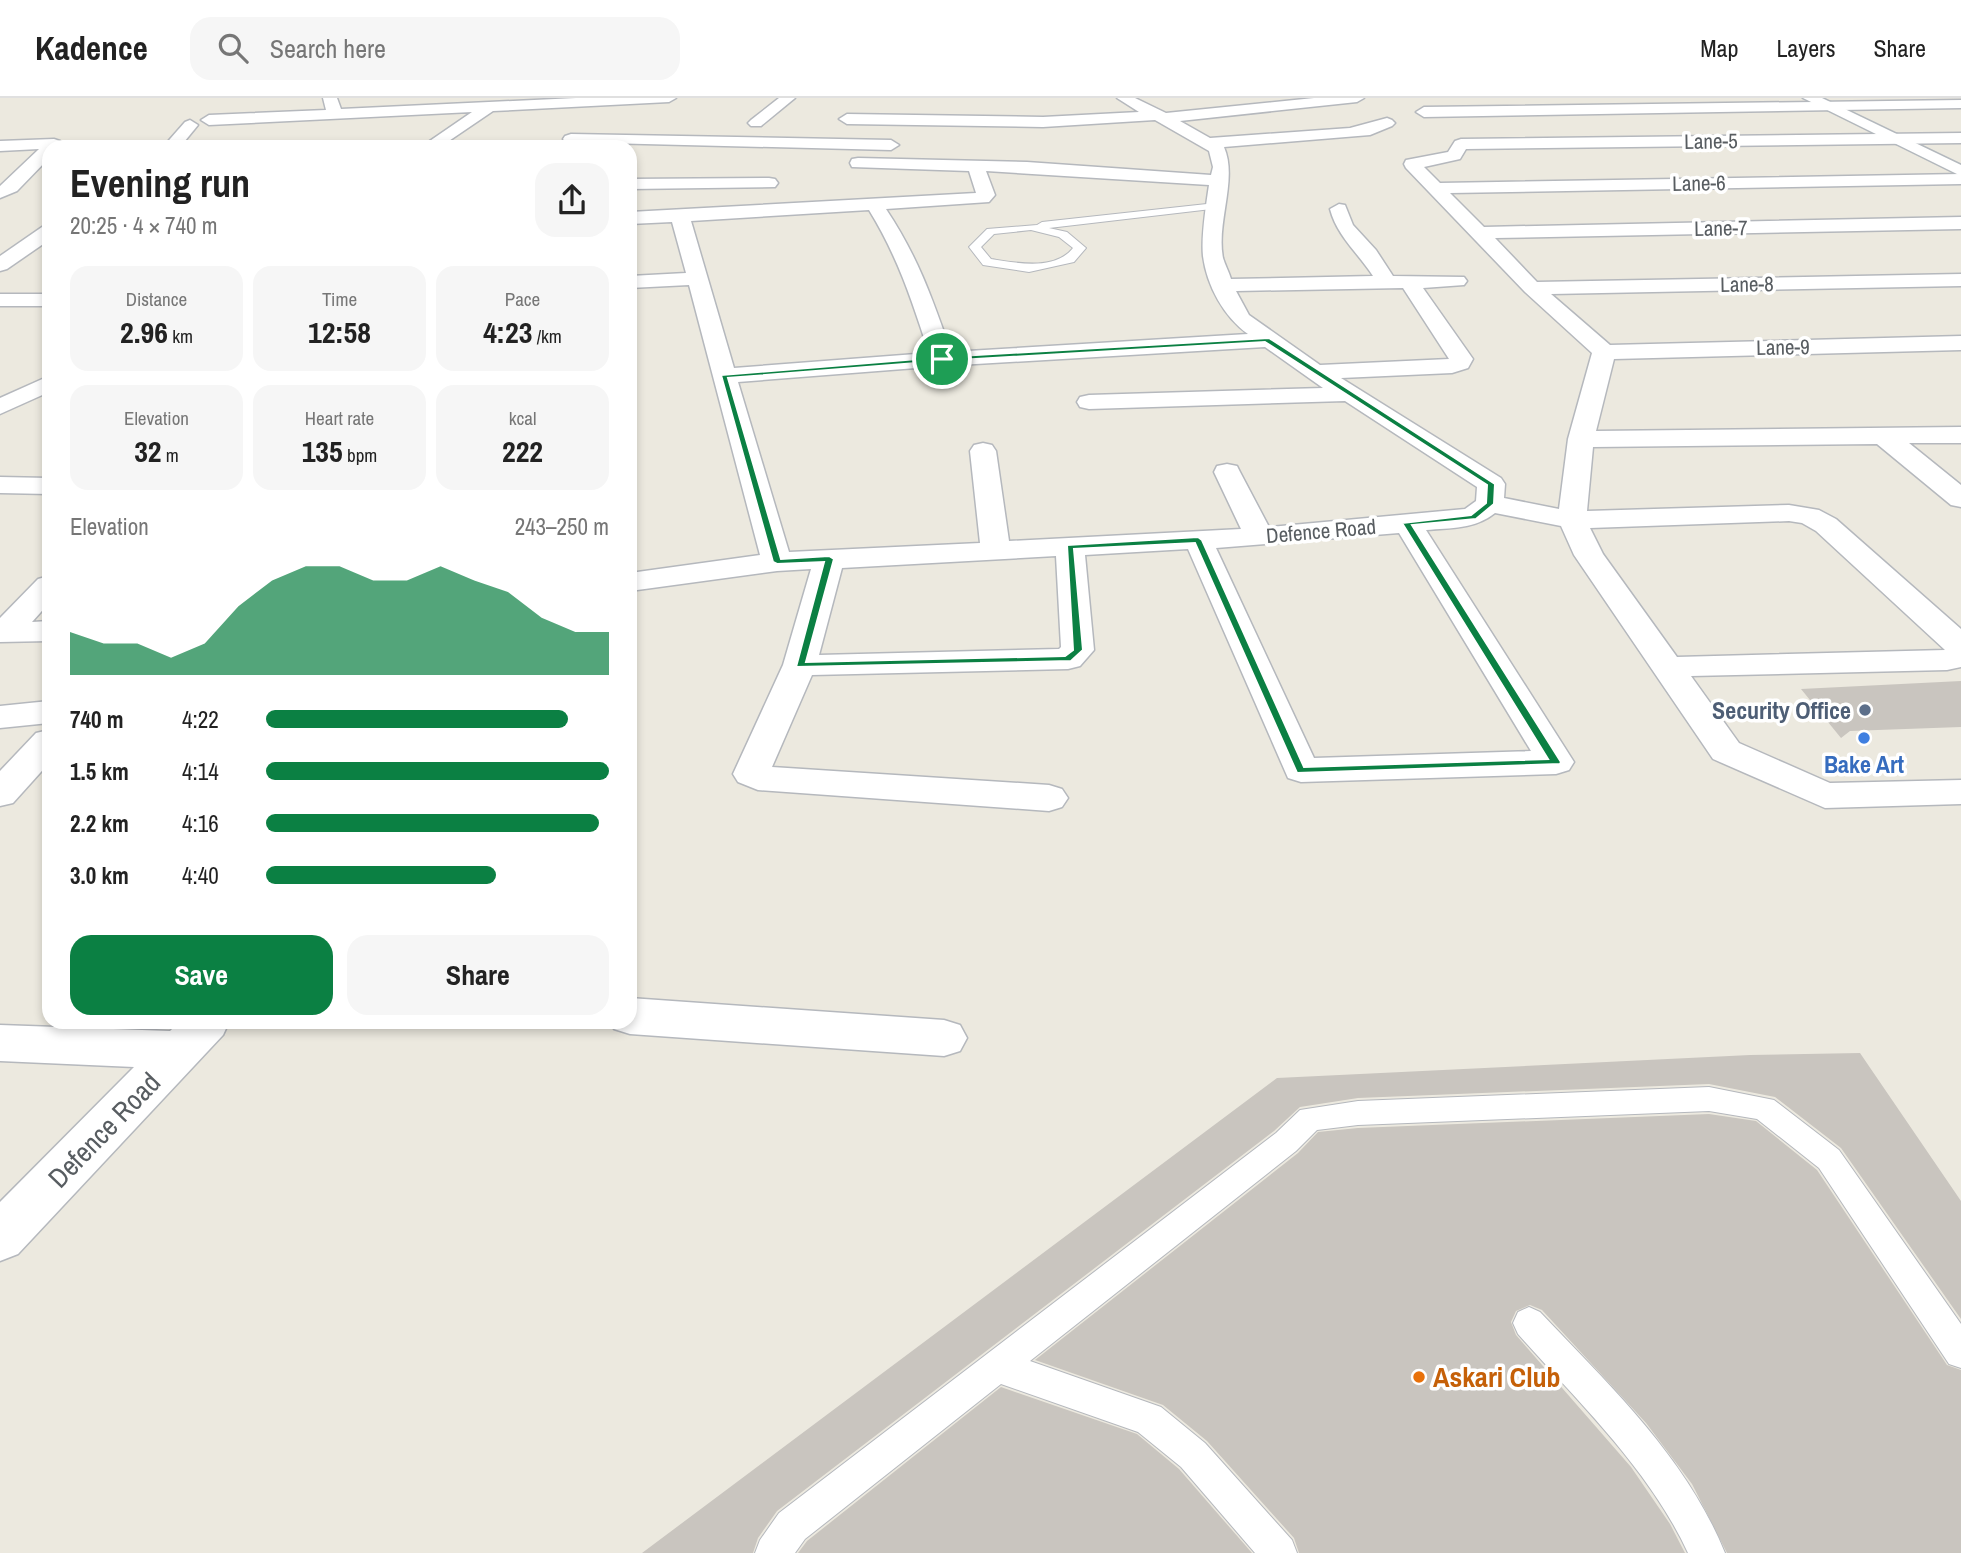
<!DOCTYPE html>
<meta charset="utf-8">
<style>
:root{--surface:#fff;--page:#f6f6f6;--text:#222;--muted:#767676;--line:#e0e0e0;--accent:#0b8043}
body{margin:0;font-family:"Archivo Narrow",sans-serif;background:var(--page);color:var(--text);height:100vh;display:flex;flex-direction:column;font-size:26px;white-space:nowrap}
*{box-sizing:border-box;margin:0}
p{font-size:23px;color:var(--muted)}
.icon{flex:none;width:38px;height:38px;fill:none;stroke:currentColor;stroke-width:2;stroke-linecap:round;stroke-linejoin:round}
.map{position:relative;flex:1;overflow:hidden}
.drawer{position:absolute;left:42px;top:42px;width:595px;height:889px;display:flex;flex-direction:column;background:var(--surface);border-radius:21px;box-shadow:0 4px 10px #0003}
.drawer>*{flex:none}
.pin{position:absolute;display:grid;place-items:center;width:60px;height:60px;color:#fff;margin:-30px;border:4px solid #fff;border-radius:50%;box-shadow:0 2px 7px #0007}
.round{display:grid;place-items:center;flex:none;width:74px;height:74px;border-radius:21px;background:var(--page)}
.headline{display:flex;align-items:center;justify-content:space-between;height:119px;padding:0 28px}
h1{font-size:38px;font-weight:700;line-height:52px}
.metrics{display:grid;grid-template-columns:repeat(3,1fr);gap:10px;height:119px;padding:7px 28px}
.metrics div{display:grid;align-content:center;border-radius:18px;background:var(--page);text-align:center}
.metrics b{font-size:30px;font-weight:700}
.metrics small{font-size:19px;font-weight:400}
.metrics p{font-size:19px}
.chart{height:196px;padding:14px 28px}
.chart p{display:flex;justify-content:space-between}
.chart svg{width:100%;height:126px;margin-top:7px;fill:var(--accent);opacity:.7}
.primary-button{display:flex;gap:14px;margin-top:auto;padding:14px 28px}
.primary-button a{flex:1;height:80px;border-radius:21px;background:var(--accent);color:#fff;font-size:28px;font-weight:700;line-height:80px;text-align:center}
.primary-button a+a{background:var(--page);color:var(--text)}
ul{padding:0 28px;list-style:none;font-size:23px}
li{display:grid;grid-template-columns:112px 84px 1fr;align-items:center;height:52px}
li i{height:18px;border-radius:9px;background:var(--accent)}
header{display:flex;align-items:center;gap:42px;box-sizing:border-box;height:98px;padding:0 35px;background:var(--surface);border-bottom:2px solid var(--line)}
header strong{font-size:33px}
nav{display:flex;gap:38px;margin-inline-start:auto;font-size:24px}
.search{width:490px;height:63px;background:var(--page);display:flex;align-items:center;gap:18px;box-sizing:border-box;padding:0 24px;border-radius:21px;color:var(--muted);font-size:26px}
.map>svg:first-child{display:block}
.building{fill:#c9c5bf}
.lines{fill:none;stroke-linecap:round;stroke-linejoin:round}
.lane-casing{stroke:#b5b8bd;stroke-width:2}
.street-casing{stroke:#b5b8bd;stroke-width:3}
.secondary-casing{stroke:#b3b8bd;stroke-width:3}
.lane{fill:#fff;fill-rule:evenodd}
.street{fill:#fff;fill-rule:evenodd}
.secondary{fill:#fff;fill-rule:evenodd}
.route{fill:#0b8043;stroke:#fff;stroke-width:2;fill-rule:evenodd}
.service-dot{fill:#5c6f8a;stroke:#fff;stroke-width:2.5}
.shop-dot{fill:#3f7fe0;stroke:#fff;stroke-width:2.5}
.food-dot{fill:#e8710a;stroke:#fff;stroke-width:2.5}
.labels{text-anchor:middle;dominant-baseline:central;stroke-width:7;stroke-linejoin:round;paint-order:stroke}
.far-street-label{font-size:21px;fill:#585d61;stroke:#fff}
.service-label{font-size:24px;font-weight:bold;fill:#4e5e75;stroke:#fff;text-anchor:end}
.shop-label{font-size:24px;font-weight:bold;fill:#366cbe;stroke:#fff}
.near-street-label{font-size:28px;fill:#585d61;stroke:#fff}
.near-food-label{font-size:28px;font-weight:bold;fill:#c56008;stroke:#fff;text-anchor:start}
</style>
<header>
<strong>Kadence</strong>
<div class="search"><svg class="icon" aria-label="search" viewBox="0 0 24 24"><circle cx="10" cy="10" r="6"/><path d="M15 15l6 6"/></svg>Search here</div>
<nav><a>Map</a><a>Layers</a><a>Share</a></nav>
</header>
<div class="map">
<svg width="1961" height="1455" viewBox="0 0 1961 1455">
<rect width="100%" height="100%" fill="#ece9df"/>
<g class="building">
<path d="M1961,583v46l-111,4 -9,7 -40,-49z"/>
<path d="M1860,955l101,148v118l-120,-171 -66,-51 -66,-13 -351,14 -58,9 -26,24 -497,380 -19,27 -5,15h-111l635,-475 473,-23z"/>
<path d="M1709,1016l47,7 61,49 130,195 14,5v183h-234l-35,-69 -46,-61 -104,-113 -12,-5 -14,6 -5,11 5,13 115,132 39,57 15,29h-386l-5,-15 -87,-97 -44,-36 -128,-45 263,-207 20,-21 40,-4z"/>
<path d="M1001,1289l136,47 42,35 73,84h-454l9,-12z"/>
</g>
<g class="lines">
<g class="lane-casing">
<g id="lane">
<path d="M1216,105l4,1v4l-171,20 18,4 19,16 -12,14 -45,10 -46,-7 -14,-18 18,-18 50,-4 5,-3zM1031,132l28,7 14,11c-18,23 -56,15 -82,11l-10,-12 13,-13z"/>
<path d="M1709,989l65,13 65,50 122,174v44l-12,-4 -130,-196 -62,-49 -48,-8 -351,14 -41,5 -21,21 -266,210 131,46 44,36 87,97 5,13h-42l-74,-86 -43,-35 -137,-48 -196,155 -10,14h-40l5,-13 19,-27 497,-380 24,-23 58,-9z"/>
<path d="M1529,1209l11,5c70,74 146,145 185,241h-37c-39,-84 -109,-150 -170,-219l-5,-11 5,-11z"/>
</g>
</g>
<g class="street-casing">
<g id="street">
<path d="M323,0h14l4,11 235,-11h100l-7,4 -176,9 -53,36h-19l51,-35 -263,13 -8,-5 8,-5 117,-5z"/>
<path d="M779,0h16l-34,28h-10l-3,-3 3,-3z"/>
<path d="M1117,0h18l31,15 148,-15h50l-7,4 -177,19 30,17 140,-10 37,-10 5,2 3,3 -3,3 -22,9 -146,12c14,32 -8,76 -1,111 2,7 6,14 8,21l142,-3c-15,-23 -36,-40 -43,-67l9,-5 6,1 8,20 23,25 17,26 71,1 3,4 -3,4 -41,3 50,71 -5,9 -16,5 -111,5 160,100 4,6 -1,14 55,11 9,-70 24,-86 -67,-61 -119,-124 -2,-4 2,-4 42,-8 7,-11 6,-2 500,-6v10l-495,6 -6,10 -36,8 16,16 521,-9v10l-511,9 34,34 477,-10v12l-466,9 42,44 424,-8v12l-410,8 59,51 351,-9v14l-347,9 -18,72 365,-4v16h-52l52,42v22l-10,-2 -74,-61 -284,3 -6,64 202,-6 30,5 17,9 125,110v38l-14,3 -256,6 48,67 91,40 131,-3v24l-136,4 -112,-49 -139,-204 -13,-29 -66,-13c-20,16 -44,15 -69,17l148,232 -5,8 -13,4 -255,8 -13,-4 -100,-229 -103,6 9,95 -14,16 -12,3 -256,6 -40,92 277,18 13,4 6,9 -6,9 -13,4 -291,-21 -20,-8 -5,-8 50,-109 28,-96 -34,2 -147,20v-18l130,-18 -71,-270 -59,3v-12l56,-3 -14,-51 -42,2v-12l346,-19 -7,-22 -117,-4 -2,-4 2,-4 6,-1 169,4 184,13 2,-8 -4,-16 -54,-31 -112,7 -196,-3 -8,-5 8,-5 196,3 96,-5zM986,73l223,14c-3,20 -8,52 -6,71 4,30 21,61 45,78l-297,18c-19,-54 -33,-95 -65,-143l103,-7 6,-7zM869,112c29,47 43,91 60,143l-195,15 -43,-147zM1403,190l46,71 -129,6 -71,-50 -13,-24zM1265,249l58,41 -234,7 -9,2 -3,5 3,5 9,2 256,-8 132,86 -1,14 -11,8 -196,18 -29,-55 -3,-6 -10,-2 -10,2 -3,6 27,57 -232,12 -13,-90 -4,-6 -9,-2 -9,2 -4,6 10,92 -191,9 -51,-170 204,-16zM1789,423l13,2 14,8 129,119 -268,7 -74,-103 -13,-26zM1399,435l132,218 -217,7 -98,-210zM1056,458l5,91 -2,2 -240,6 23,-87z"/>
<path d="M1961,2v8l-537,9 -8,-5 8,-5z"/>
<path d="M190,22l8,5 -18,22h-17l22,-25z"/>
<path d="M571,36l320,6 8,5 -8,5 -326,-8 -2,-3 2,-3z"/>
<path d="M54,41l6,2 2,3 -2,3h-11v11l-32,33 -17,7v-12l39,-37 -39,2v-10z"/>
<path d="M769,80l6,1 3,4 -3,4 -145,2v-10z"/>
<path d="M49,127v15l-42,29 -7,2v-15l42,-29z"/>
<rect x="0" y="196" width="49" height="12"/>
<path d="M49,278v16l-49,22v-16z"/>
<path d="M0,379l49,1v16l-49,-1z"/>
<path d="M49,478v27l-17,19 17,-1v20l-49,1v-24l38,-39z"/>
<path d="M49,603v22l-49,5v-22z"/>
<path d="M49,632v33l-36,40 -13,3v-35l36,-38z"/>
<path d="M630,900l314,22 16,5 7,13 -7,13 -16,5 -314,-22 -16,-5 -3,-7h19z"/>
<path d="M179,924h50l-6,13 -205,219 -18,7v-59l134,-135 -134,-6v-36l170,6z"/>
</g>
</g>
<g class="secondary-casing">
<path id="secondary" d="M1803,0h19l139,67v11z"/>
</g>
<use href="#lane" class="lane"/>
<use href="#street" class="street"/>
<use href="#secondary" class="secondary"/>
</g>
<path class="route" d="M1269,240l226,146 -1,20 -18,15 -64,6 149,237 -1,2 -263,9 -102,-230 -121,6 9,101 -12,11 -275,6 28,-105 -47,2 -4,-2 -52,-187 221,-18zM1265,244l222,143 -1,18 -15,12 -69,8 146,236 -244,8 -102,-227 -4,-3 -131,8 6,105 -8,6 -259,6 28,-103 -5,-3 -48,3 -53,-181 214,-17z"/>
<circle class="service-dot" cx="1865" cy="612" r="7"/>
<circle class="shop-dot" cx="1864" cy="640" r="7"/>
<circle class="food-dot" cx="1419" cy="1279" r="7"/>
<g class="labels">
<g class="far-street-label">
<text transform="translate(1711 43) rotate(-1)">Lane-5</text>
<text transform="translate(1699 85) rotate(-1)">Lane-6</text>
<text transform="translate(1721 130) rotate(-1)">Lane-7</text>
<text transform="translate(1747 186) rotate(-1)">Lane-8</text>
<text transform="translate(1783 249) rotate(-1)">Lane-9</text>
<text transform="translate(1321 433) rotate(-5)">Defence Road</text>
</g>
<g class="service-label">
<text x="1851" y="612">Security Office</text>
</g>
<g class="shop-label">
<text x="1864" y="666">Bake Art</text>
</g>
<g class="near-street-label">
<text transform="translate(104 1032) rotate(-46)">Defence Road</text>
</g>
<g class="near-food-label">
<text x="1433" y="1279">Askari Club</text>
</g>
</g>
</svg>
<div class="pin" style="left:942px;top:261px;background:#1e9e55"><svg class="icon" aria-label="arrive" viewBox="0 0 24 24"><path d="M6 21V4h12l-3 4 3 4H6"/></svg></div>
<section class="drawer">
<div class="headline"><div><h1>Evening run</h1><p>20:25 · 4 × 740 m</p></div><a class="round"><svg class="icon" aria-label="share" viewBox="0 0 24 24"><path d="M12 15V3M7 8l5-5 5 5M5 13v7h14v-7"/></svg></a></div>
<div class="metrics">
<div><p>Distance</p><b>2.96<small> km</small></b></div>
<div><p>Time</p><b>12:58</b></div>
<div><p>Pace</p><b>4:23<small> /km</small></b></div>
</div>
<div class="metrics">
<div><p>Elevation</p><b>32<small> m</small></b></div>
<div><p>Heart rate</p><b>135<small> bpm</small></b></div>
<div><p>kcal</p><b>222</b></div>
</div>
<div class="chart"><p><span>Elevation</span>243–250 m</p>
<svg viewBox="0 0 160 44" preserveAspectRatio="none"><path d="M0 44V29L10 33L20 33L30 38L40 33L50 20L60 11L70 6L80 6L90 11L100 11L110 6L120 11L130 15L140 24L150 29L160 29V44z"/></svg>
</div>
<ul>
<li><b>740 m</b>4:22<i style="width:88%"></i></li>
<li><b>1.5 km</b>4:14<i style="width:100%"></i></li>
<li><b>2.2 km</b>4:16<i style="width:97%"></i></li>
<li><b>3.0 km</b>4:40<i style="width:67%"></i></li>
</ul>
<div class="primary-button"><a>Save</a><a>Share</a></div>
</section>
</div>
